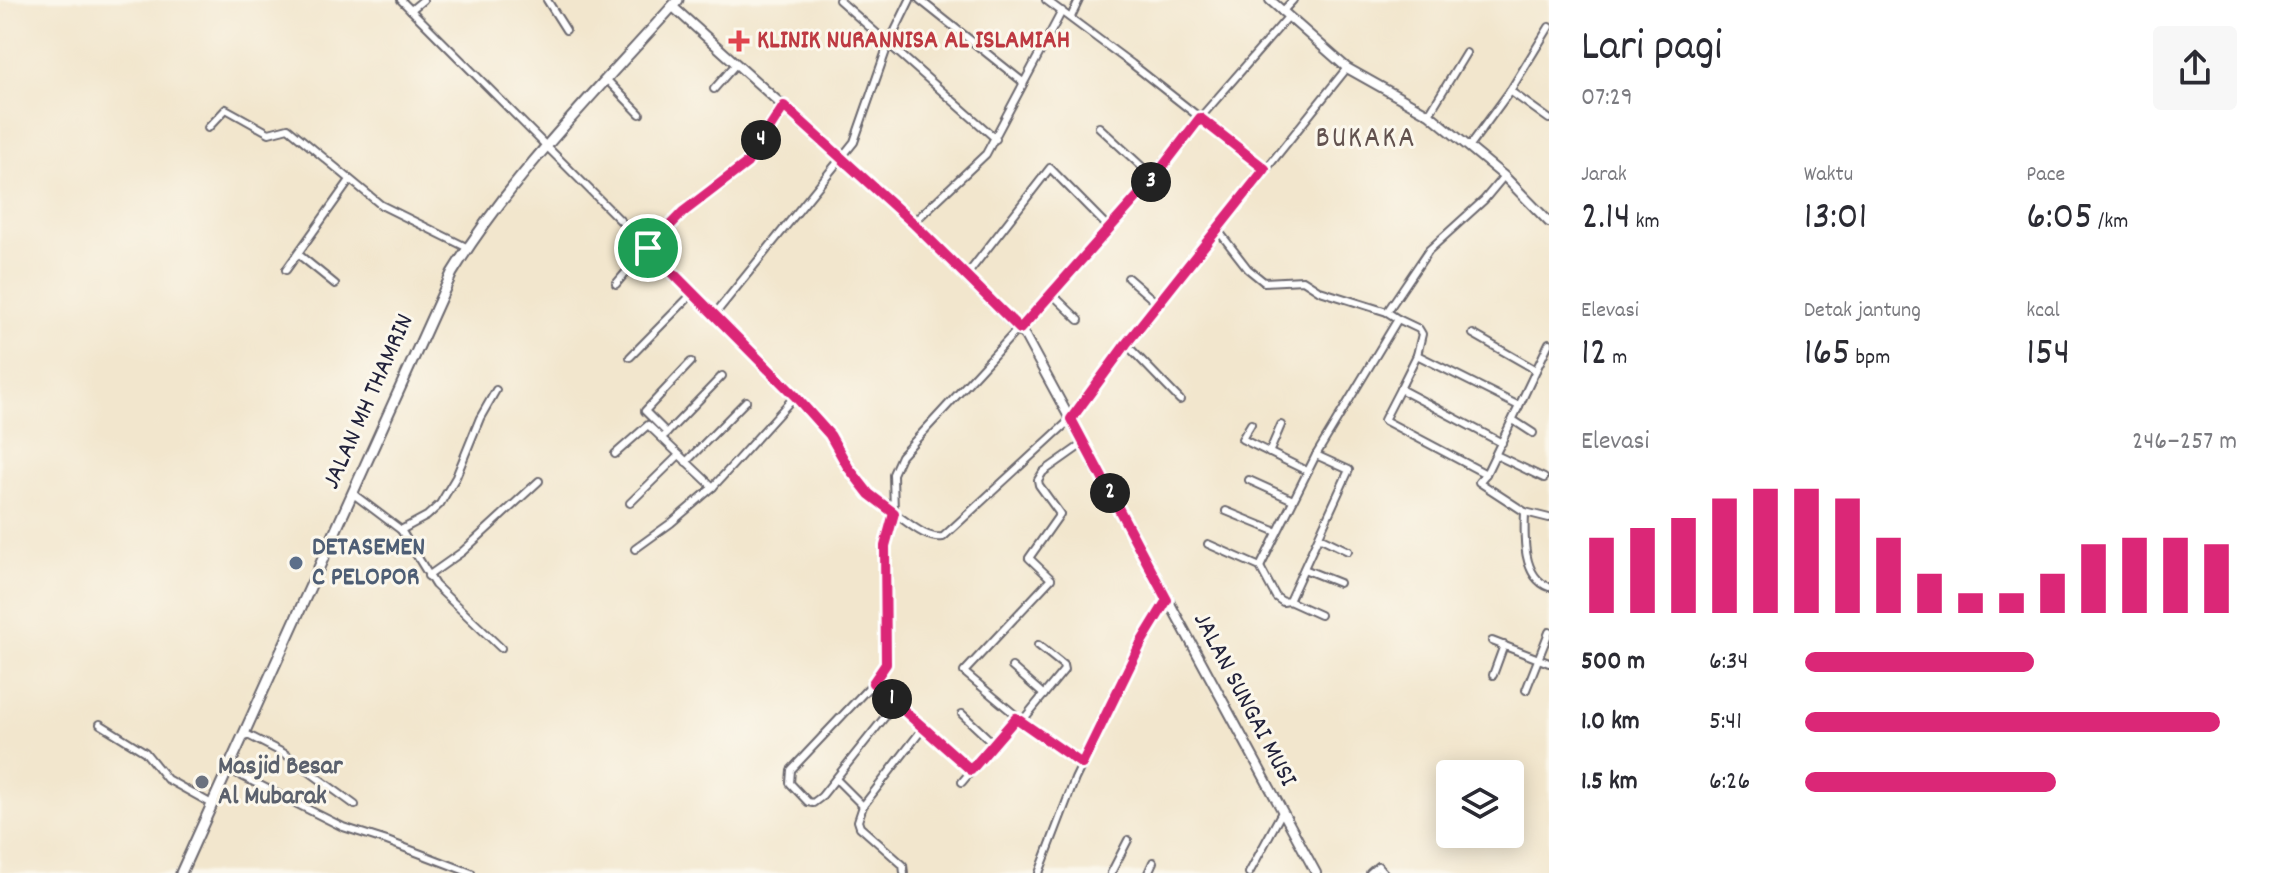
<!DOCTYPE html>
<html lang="id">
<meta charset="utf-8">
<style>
:root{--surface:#fff;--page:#f7f7f7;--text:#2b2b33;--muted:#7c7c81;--accent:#db2777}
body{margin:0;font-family:Dekko,sans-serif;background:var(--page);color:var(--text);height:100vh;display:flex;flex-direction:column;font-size:30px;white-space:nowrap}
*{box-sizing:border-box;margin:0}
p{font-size:26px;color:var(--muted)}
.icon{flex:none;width:44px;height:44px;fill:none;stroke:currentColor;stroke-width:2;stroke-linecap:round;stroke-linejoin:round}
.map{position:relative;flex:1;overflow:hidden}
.details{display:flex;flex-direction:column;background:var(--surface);width:720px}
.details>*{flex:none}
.controls{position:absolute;left:1436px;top:760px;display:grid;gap:16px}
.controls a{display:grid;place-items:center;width:88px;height:88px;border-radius:8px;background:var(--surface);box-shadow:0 4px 20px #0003;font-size:40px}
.pin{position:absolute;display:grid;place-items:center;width:68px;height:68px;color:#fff;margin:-34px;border:4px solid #fff;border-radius:50%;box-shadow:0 2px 8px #0007}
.km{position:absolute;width:40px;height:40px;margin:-20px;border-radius:50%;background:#222;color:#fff;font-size:22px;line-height:40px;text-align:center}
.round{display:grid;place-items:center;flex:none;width:84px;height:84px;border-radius:8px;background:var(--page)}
.headline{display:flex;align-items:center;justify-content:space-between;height:136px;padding:0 32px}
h1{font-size:44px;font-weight:600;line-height:60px}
.metrics{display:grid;grid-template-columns:repeat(3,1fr);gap:12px;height:136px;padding:8px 32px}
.metrics div{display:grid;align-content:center}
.metrics b{font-size:40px;font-weight:600}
.metrics small{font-size:22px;font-weight:400}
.metrics p{font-size:22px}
.chart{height:224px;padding:16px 32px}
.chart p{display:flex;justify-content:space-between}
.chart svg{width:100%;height:144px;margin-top:8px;stroke:var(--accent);stroke-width:6}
ul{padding:0 32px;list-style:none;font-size:26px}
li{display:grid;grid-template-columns:128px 96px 1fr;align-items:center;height:60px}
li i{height:20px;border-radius:10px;background:var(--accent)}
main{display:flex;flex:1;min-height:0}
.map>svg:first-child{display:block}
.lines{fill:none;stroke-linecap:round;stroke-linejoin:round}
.minor-casing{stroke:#6b676e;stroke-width:10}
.tertiary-casing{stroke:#6b676e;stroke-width:12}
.secondary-casing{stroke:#6b676e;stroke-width:13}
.minor{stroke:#fff;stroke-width:6}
.tertiary{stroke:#fff;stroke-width:8}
.secondary{stroke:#fff;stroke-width:9}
.route-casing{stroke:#fff;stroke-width:16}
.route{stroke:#db2777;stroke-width:10}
.health-dot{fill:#e0444e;stroke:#fbf7ec;stroke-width:3}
.service-dot{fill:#5c6f8a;stroke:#fbf7ec;stroke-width:3}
.worship-dot{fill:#6b7280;stroke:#fbf7ec;stroke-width:3}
.labels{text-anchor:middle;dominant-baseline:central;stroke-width:6;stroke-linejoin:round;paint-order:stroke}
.health-label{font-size:26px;font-weight:bold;fill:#be3a42;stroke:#fbf7ec;text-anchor:start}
.street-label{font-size:26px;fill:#22223b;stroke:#fbf7ec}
.service-label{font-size:26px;font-weight:bold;fill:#4e5e75;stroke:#fbf7ec;text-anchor:start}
.worship-label{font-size:26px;font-weight:bold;fill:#5b616d;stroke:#fbf7ec;text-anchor:start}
.quarter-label{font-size:30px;letter-spacing:2px;fill:#62524f;stroke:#fbf7ec}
</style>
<main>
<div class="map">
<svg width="1549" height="873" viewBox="0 0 1549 873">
<rect width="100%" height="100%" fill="#fbf7ec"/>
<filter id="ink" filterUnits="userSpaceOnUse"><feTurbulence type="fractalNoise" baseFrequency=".0125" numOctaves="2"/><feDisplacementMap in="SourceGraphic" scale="16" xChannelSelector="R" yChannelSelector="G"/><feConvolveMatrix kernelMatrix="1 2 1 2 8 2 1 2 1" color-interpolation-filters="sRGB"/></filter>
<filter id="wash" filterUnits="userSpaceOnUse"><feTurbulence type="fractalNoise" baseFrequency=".006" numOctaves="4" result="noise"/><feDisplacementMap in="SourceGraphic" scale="32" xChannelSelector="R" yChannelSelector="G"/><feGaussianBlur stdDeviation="1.8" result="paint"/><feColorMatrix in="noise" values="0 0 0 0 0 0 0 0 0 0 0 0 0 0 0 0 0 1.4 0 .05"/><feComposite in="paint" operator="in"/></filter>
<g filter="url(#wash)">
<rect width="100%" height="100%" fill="#f2e6cd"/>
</g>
<g filter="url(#ink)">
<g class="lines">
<g class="minor-casing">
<g id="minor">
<path d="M401,0l394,396 35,39 18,32 21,27 25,19 -9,33 1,118 -13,19 98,87"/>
<path d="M547,0l19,30"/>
<path d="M839,0l157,139"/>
<path d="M920,0l103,82"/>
<path d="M1046,0l86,64 133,105"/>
<path d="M411,10l12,-10"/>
<path d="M1282,12l11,-12"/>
<path d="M1071,17l8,-17"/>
<path d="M1288,17l-88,101 -90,111 -209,227 -8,18 1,39c14,9 32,27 49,24l128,-118 55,-75 221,-276"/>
<path d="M606,79l34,35"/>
<path d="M714,89l22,-25"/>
<path d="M1510,91l39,28"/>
<path d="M1429,114l37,-61"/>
<path d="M1099,127l55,51"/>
<path d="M208,128l18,-19 43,24 19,-5 93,77 87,43"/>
<path d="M1469,147l41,-56 39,-64"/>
<path d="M913,223l73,-69 76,-143"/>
<path d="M1217,229l31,40 16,13 39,-2 17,11 67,21 42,-62 55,-50 20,-24"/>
<path d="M298,254l37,30"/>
<path d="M286,270l64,-90"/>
<path d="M966,276l84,-108 60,61"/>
<path d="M1128,278l30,26"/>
<path d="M616,284l38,-45 29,-27 64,-49 37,-57"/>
<path d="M1052,294l27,26"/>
<path d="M715,314l139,-172 34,-97 22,-45"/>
<path d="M1398,319l21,10 3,5 -5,21"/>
<path d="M1473,334l63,36"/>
<path d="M1126,344l54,56"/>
<path d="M630,357l63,-64"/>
<path d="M1400,389l17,-34 102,51 30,-63"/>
<path d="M1513,420l20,13"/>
<path d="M1251,424l-9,15 65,32"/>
<path d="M667,433l-22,-22 46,-49"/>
<path d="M665,435l57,-59"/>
<path d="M1502,443l-102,-54 -16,31 102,54 33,-68"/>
<path d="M1269,453l12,-28"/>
<path d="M615,454l33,-29 65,62"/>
<path d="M1496,455l48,23"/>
<path d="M686,462l60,-61"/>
<path d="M1486,474l-7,8 46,30 24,6"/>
<path d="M1249,480l44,20"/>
<path d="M352,493l49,37 26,-14 13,-12 16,-27 24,-59 16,-28"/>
<path d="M630,503l49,-48"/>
<path d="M1226,511l51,21"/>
<path d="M1525,512c-1,24 -3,65 24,75"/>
<path d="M401,530l34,55 66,63"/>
<path d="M1319,537l29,14"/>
<path d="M1208,544l52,23 16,30 7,5 6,-1 60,-131 -33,-15"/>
<path d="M635,549l36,-26 42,-36 82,-91"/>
<path d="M1260,567l56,-112 82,-136 -11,-7"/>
<path d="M1304,569l35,14"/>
<path d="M428,576l34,-24 77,-71"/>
<path d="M1289,601l31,14"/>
<path d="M1492,641l57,22"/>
<path d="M1012,667l32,28"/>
<path d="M1493,675l11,-30"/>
<path d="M873,683l-82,87 -1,13 18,19 5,1 8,-6 75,-94"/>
<path d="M1526,690l23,-58"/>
<path d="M962,714l32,30"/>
<path d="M1019,718l-55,-46 87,-93 -22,-21 31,-44 -21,-29 -1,-5 5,-8 41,-29"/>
<path d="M1023,720l41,-50 -1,-5 -25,-20"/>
<path d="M100,724l45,28 22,27 45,25"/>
<path d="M244,733l41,21 70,51"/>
<path d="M228,769l115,58 44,14 84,32"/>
<path d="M836,779l27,27"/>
<path d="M962,782l54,-64 66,46"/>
<path d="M904,873l-1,-8 -43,-38 -2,-6 5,-15 61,-79"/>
<path d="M1039,873l36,-94 67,-138 25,-41"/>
<path d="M1111,873l17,-33"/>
<path d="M1148,873l5,-11"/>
<path d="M1249,873l33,-61"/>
<path d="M1370,873l8,-7 6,7"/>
</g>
</g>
<g class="tertiary-casing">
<g id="tertiary">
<path d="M1270,0l77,68 82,46 75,62 45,46"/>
<path d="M672,6l241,217 112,113 291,537"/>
</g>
</g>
<g class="secondary-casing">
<path id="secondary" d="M181,873l271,-600c62,-101 148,-185 226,-273"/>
</g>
<use href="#minor" class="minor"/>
<use href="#tertiary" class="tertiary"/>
<use href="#secondary" class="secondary"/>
</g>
</g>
<g class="lines" filter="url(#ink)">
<g class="route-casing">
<path id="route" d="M784,106l129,117 107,106 134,-151 46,-60 65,51 -139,175 -55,75 96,181 -25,41 -60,123 -66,-46 -45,52 -98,-87 13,-19 -1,-118 9,-33 -25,-19 -21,-27 -18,-32 -35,-39 -147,-148 35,-36 64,-49z"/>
</g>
<use href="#route" class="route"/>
</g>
<path class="health-dot" d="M735 29h8v8h8v8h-8v8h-8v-8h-8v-8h8z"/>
<circle class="service-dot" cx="296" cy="563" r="8"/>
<circle class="worship-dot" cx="202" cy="782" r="8"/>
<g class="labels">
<g class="health-label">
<text x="757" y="41">KLINIK NURANNISA AL ISLAMIAH</text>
</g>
<g class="street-label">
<text transform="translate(369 402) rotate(-66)">JALAN MH THAMRIN</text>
<text transform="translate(1244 700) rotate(62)">JALAN SUNGAI MUSI</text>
</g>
<g class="service-label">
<text x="312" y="548">DETASEMEN<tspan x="312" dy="30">C PELOPOR</tspan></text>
</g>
<g class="worship-label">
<text x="218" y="767">Masjid Besar<tspan x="218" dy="30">Al Mubarak</tspan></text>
</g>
<g class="quarter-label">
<text x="1366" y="140">BUKAKA</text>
</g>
</g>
</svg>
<div class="controls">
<a><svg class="icon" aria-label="layers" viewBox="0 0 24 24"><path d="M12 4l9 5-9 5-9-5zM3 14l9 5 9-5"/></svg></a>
</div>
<div class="pin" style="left:648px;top:248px;background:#1e9e55"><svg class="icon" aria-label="arrive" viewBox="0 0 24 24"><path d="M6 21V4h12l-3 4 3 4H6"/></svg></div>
<b class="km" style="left:892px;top:699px">1</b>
<b class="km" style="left:1110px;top:493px">2</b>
<b class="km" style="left:1151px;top:182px">3</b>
<b class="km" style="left:761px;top:140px">4</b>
</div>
<section class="details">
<div class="headline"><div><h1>Lari pagi</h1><p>07:29</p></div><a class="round"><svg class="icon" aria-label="share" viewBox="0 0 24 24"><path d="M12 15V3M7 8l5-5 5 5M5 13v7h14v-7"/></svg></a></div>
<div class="metrics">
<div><p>Jarak</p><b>2.14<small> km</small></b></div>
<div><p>Waktu</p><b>13:01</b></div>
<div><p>Pace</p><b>6:05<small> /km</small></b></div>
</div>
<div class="metrics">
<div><p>Elevasi</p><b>12<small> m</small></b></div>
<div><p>Detak jantung</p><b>165<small> bpm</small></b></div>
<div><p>kcal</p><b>154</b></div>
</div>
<div class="chart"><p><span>Elevasi</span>246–257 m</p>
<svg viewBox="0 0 160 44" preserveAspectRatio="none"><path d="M5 44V21M15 44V18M25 44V15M35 44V9M45 44V6M55 44V6M65 44V9M75 44V21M85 44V32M95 44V38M105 44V38M115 44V32M125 44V23M135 44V21M145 44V21M155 44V23"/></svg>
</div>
<ul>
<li><b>500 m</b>6:34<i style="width:53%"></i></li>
<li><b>1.0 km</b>5:41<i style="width:96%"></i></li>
<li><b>1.5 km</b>6:26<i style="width:58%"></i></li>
</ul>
</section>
</main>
